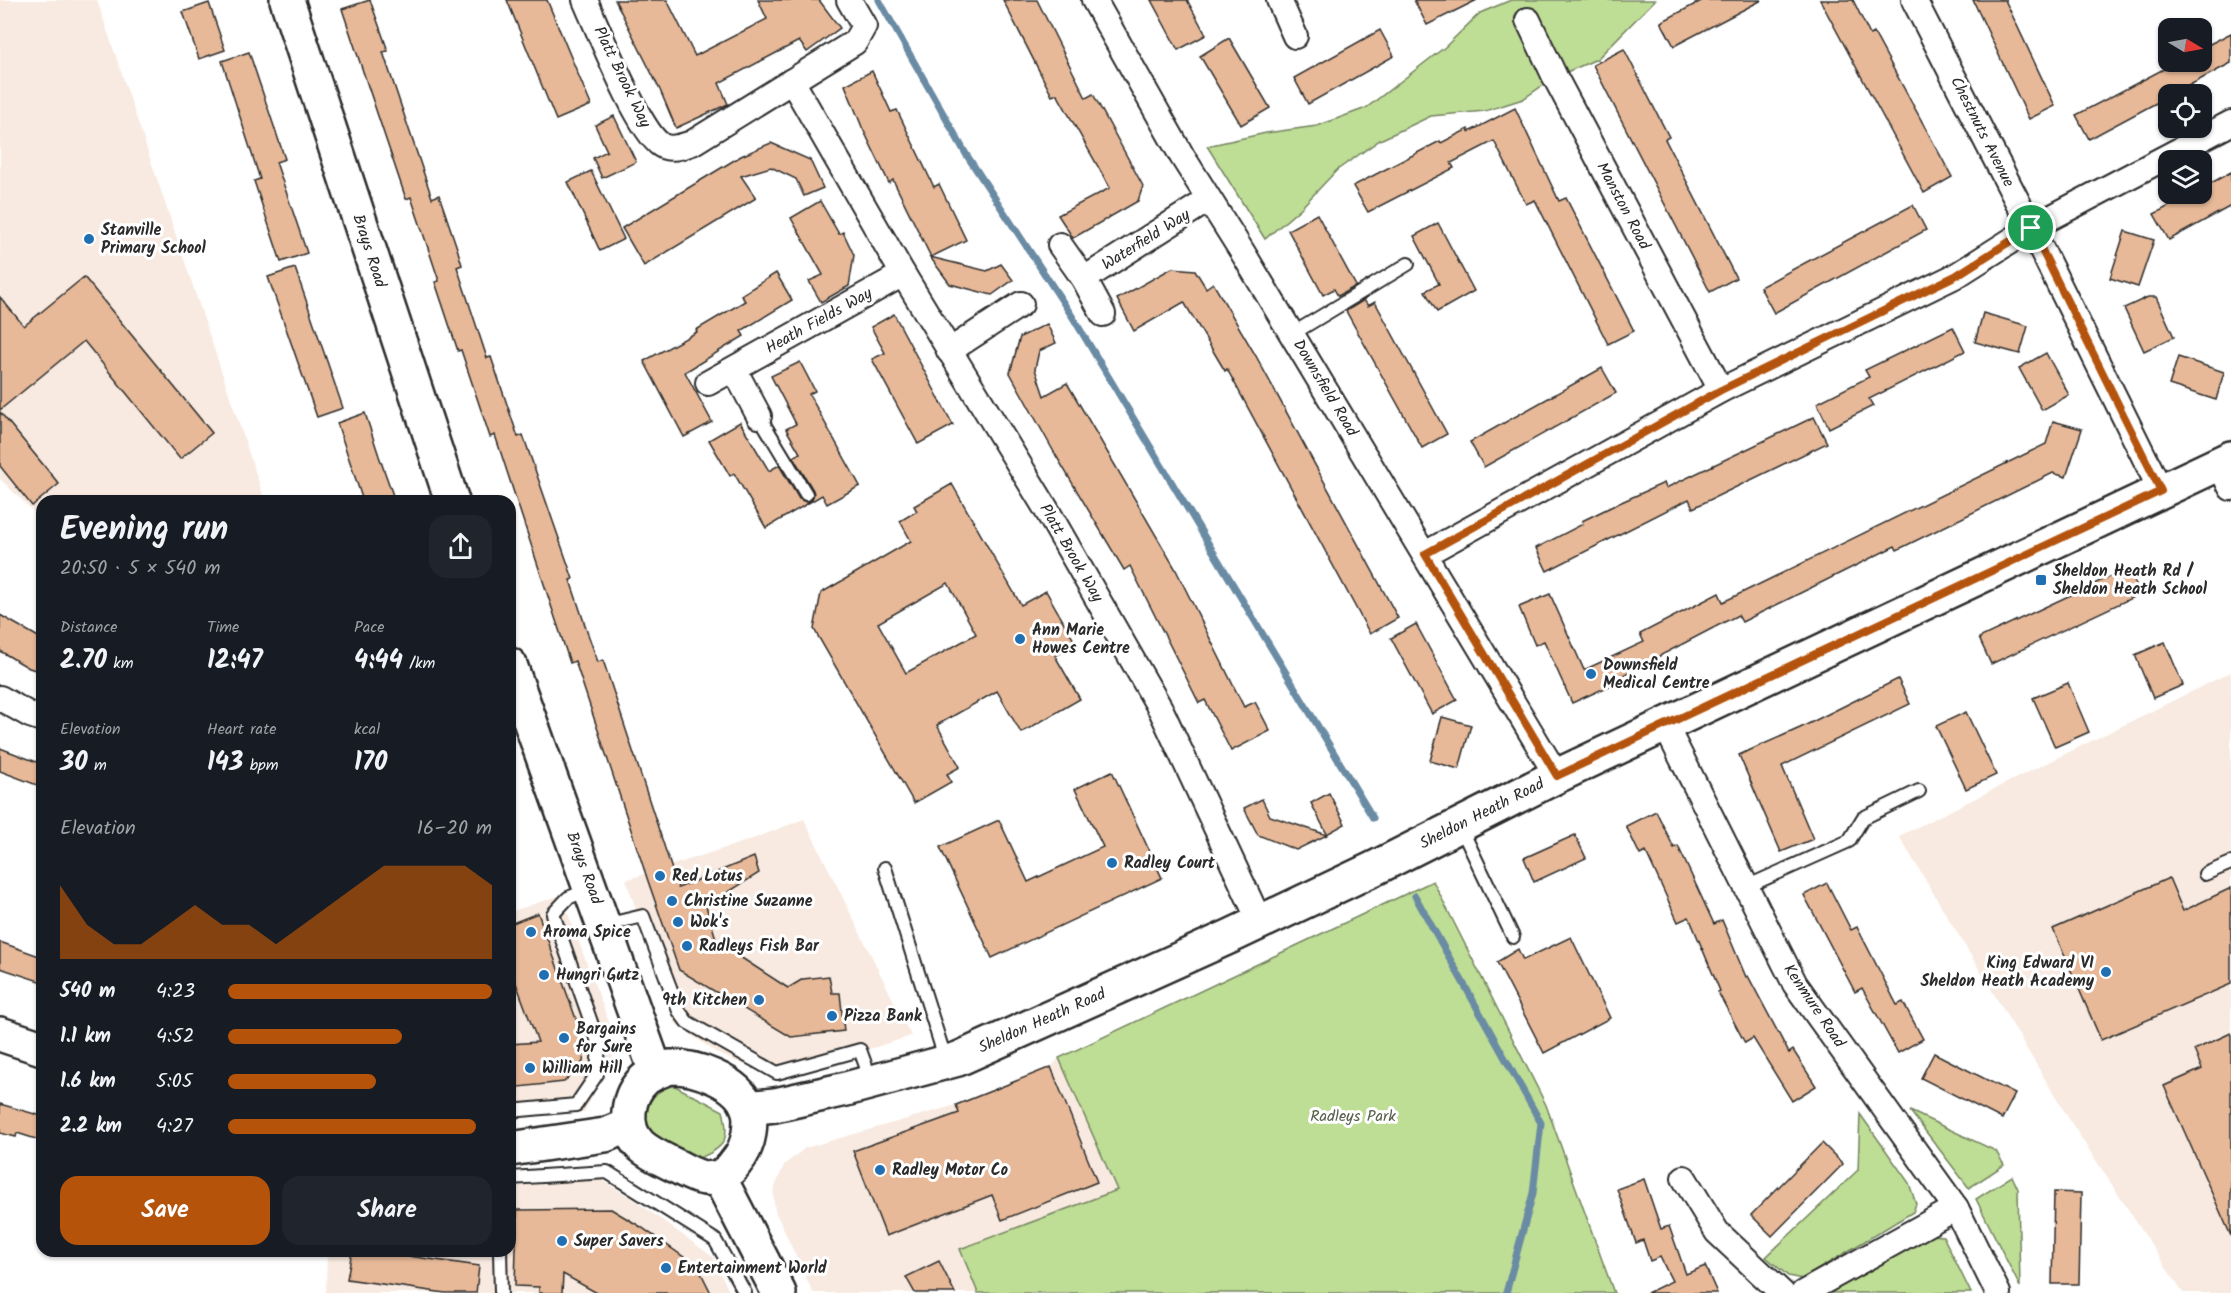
<!DOCTYPE html>
<meta charset="utf-8">
<style>
:root{--surface:#171b24;--page:#20242c;--text:#f1f3f6;--muted:#9ea1a6;--accent:#b45309}
body{margin:0;font-family:Kalam,sans-serif;background:var(--page);color:var(--text);height:100vh;display:flex;flex-direction:column;font-size:22px;white-space:nowrap}
*{box-sizing:border-box;margin:0}
p{font-size:20px;color:var(--muted)}
.icon{flex:none;width:33px;height:33px;fill:none;stroke:currentColor;stroke-width:2;stroke-linecap:round;stroke-linejoin:round}
.map{position:relative;flex:1;overflow:hidden}
.sheet{position:absolute;left:36px;top:495px;width:480px;height:762px;display:flex;flex-direction:column;background:var(--surface);border-radius:18px;box-shadow:0 2px 4px #0004}
.sheet>*{flex:none}
.needle{width:39px;rotate:100deg}
.fabs{position:absolute;left:2158px;top:18px;display:grid;gap:12px}
.fabs a{display:grid;place-items:center;width:54px;height:54px;border-radius:12px;background:var(--surface);box-shadow:0 2px 4px #0004;font-size:30px}
.pin{position:absolute;display:grid;place-items:center;width:51px;height:51px;color:#fff;margin:-26px;border:3px solid #fff;border-radius:50%;box-shadow:0 2px 6px #0007}
.round{display:grid;place-items:center;flex:none;width:63px;height:63px;border-radius:18px;background:var(--page)}
.summary{display:flex;align-items:center;justify-content:space-between;height:102px;padding:0 24px}
h1{font-size:33px;font-weight:600;line-height:45px}
.figures{display:grid;grid-template-columns:repeat(3,1fr);gap:9px;height:102px;padding:6px 24px}
.figures div{display:grid;align-content:center}
.figures b{font-size:26px;font-weight:600}
.figures small{font-size:16px;font-weight:400}
.figures p{font-size:16px}
.chart{height:168px;padding:12px 24px}
.chart p{display:flex;justify-content:space-between}
.chart svg{width:100%;height:108px;margin-top:6px;fill:var(--accent);opacity:.7}
.cta{display:flex;gap:12px;margin-top:auto;padding:12px 24px}
.cta a{flex:1;height:69px;border-radius:18px;background:var(--accent);color:#fff;font-size:24px;font-weight:600;line-height:69px;text-align:center}
.cta a+a{background:var(--page);color:var(--text)}
ul{padding:0 24px;list-style:none;font-size:20px}
li{display:grid;grid-template-columns:96px 72px 1fr;align-items:center;height:45px}
li i{height:15px;border-radius:8px;background:var(--accent)}
.map>svg:first-child{display:block}
.built{fill:#f8eae0}
.green{fill:#bedd95;stroke:#748460;stroke-width:1.5}
.lines{fill:none;stroke-linecap:round;stroke-linejoin:round}
.stream{stroke:#6b8ba4;stroke-width:7}
.building{fill:#e7b998;stroke:#2b2b2b;stroke-width:1.5;fill-rule:evenodd}
.lane-casing{stroke:#2b2b2b;stroke-width:16}
.street-casing{stroke:#2b2b2b;stroke-width:28}
.secondary-casing{stroke:#2b2b2b;stroke-width:38}
.lane{stroke:#fff;stroke-width:12}
.street{stroke:#fff;stroke-width:24}
.secondary{stroke:#fff;stroke-width:33}
.route-casing{stroke:#fff;stroke-width:12}
.route{stroke:#b45309;stroke-width:8}
.poi-dot{fill:#1f6fb2;stroke:#fff;stroke-width:2}
.labels{text-anchor:middle;dominant-baseline:central;stroke-width:6;stroke-linejoin:round;paint-order:stroke}
.street-label{font-size:16px;fill:#2b2b2b;stroke:#fff}
.poi-label{font-size:16px;font-weight:bold;fill:#2b2b2b;stroke:#fff;text-anchor:start}
.park-label{font-size:16px;fill:#57604b;stroke:#fff}
</style>
<div class="map">
<svg width="2231" height="1293" viewBox="0 0 2231 1293">
<rect width="100%" height="100%" fill="#fff"/>
<filter id="ink" filterUnits="userSpaceOnUse"><feTurbulence type="fractalNoise" baseFrequency=".0167" numOctaves="2"/><feDisplacementMap in="SourceGraphic" scale="12" xChannelSelector="R" yChannelSelector="G"/><feConvolveMatrix kernelMatrix="1 2 1 2 8 2 1 2 1" color-interpolation-filters="sRGB"/></filter>
<g filter="url(#ink)">
<g class="built">
<path d="M0,0h97l168,501h-223v19l-42,-41z"/>
<path d="M2231,672v621h-48l-111,-169 -173,-288z"/>
<path d="M804,819l107,217 -134,42 -59,-24 -43,-31 -49,-143 124,-40z"/>
<path d="M561,895l51,135 1,29 -29,53 -74,5v-205z"/>
<path d="M1059,1058l58,132 -157,59 18,44h-165l-38,-82 -2,-19 11,-27 21,-17 151,-43 95,-38z"/>
<path d="M602,1180l31,19 80,58 17,36h-404l1,-42h183v-65z"/>
</g>
<g class="green">
<path d="M1511,0h144l-58,59 -42,18 -32,22 -38,12 -54,5 -51,24 -43,30 -36,38 -36,31 -58,-93 59,-13 51,-7 49,-18 79,-61 35,-34z"/>
<path d="M1433,881l113,224 68,188h-636l-18,-44 157,-59 -58,-132z"/>
<path d="M660,1085l15,1 48,25c7,27 3,37 -24,47l-30,-13 -29,-21 1,-17z"/>
<path d="M1910,1111l86,40 8,14 -35,23z"/>
<path d="M1860,1114l49,69 7,21 -3,8 -111,67 -14,-3 -22,-19 92,-87z"/>
<path d="M2012,1176l6,13 2,98 -44,-88z"/>
<path d="M1929,1235l14,1 28,57h-148z"/>
</g>
<g class="lines">
<g class="stream">
<path d="M879,0l87,154 106,162 301,502"/>
<path d="M1415,896l126,227 -8,70 -27,100"/>
</g>
</g>
<g class="building">
<path d="M370,0l18,51 -5,1 49,146 7,-3 18,53 5,17 -5,2 30,91 4,-1 27,80 5,-2 50,144 -3,1 19,57 9,25 5,-2 75,228 76,-31 5,16 -53,33 11,36 71,46 15,-9 26,-3 3,17h8l4,38 -53,6 -112,-67 -31,-89 -73,-220 -5,2 -75,-228 -5,2 -29,-87 -3,1 -23,-69 4,-1 -28,-84 -5,2 -64,-190z"/>
<path d="M507,0h40l44,105 -35,15z"/>
<path d="M615,0h52l28,56 72,-37 -9,-19h61l21,28 -33,24 -8,-11 -80,42 9,21 -52,24 -16,-38z"/>
<path d="M1003,0h34l49,98 7,-4 50,92 -5,15 -65,37 -15,-23 52,-27 -53,-94 -5,2z"/>
<path d="M1151,0h36l19,35 -28,15z"/>
<path d="M1414,0h63l-50,25z"/>
<path d="M1703,0h59l-88,46 -13,-24z"/>
<path d="M1820,0h33l17,35 4,-2 78,144 -28,16z"/>
<path d="M1973,0h32l50,106 -26,13z"/>
<path d="M209,3l16,47 -26,9 -16,-47z"/>
<path d="M1380,30l14,26 -86,48 -14,-26z"/>
<path d="M2231,33v30l-142,76 -13,-24 101,-53h25v-14z"/>
<path d="M1229,38l41,70 -29,17 -41,-69z"/>
<path d="M1624,49l45,88 -4,2 71,139 -26,14 -117,-227z"/>
<path d="M249,52l36,107 -9,3 31,91 -26,9 -27,-81 6,-2 -38,-118z"/>
<path d="M872,71l19,41 6,-2 37,77 5,-3 27,56 -35,17 -38,-77 -4,3 -27,-56 -17,-42z"/>
<path d="M1515,108l44,93 7,-3 68,133 -26,13 -73,-144 -9,4 -32,-63 -43,22 3,5 -86,44 -15,-26 87,-45 1,2 27,-14 1,3z"/>
<path d="M614,116l22,46 -34,16 -9,-20 14,-7 -12,-26z"/>
<path d="M771,143l39,17 13,28 -19,8 -8,-17 -25,-12 -30,9 15,22 -112,68 -22,-38 119,-72z"/>
<path d="M591,171l33,68 -24,12 -32,-69z"/>
<path d="M2231,172v34l-62,34 -15,-26 38,-20h10v-6z"/>
<path d="M820,201l19,33 4,-2 11,23 -5,31 -28,16 -12,-21 14,-6 -32,-57z"/>
<path d="M1913,205l13,25 -152,83 -14,-26z"/>
<path d="M1317,214l39,72 -18,10 -4,-7 -11,6 -35,-65z"/>
<path d="M1438,223l36,68 -37,21 -12,-21 14,-7 -25,-48z"/>
<path d="M2125,231l29,9 -16,47 -28,-9z"/>
<path d="M930,257l57,14 14,-7 12,16 -21,15 -42,-11z"/>
<path d="M295,268l48,140 -26,9 -49,-140z"/>
<path d="M1172,268l23,2 11,18 7,-5 43,73 142,262 -28,16 -143,-265 -2,2 -41,-69 -50,29 -17,-32z"/>
<path d="M776,273l16,27 -51,31 3,5 -59,36 27,50 -28,15 -40,-76 53,-29 -1,-2 49,-29 -4,-6z"/>
<path d="M84,277l128,156 -32,26 -96,-118 -84,69v-113l24,29z"/>
<path d="M2148,297h8l18,40 -30,14 -20,-43z"/>
<path d="M1364,300l4,6 7,-4 72,132 -25,14 -76,-137z"/>
<path d="M1983,313l45,13 -8,28 -45,-12z"/>
<path d="M894,314l59,111 -35,19 -46,-85 13,-6 -14,-26z"/>
<path d="M1047,324l9,19 -17,8 -4,18 9,27 23,-13 108,185 69,139 11,-5 15,29 -39,20 -26,-51 -6,3 -69,-137 -6,4 -69,-116 -45,-81 10,-36z"/>
<path d="M1953,327l12,24 -96,48 4,7 -44,22 -12,-25 52,-26 -4,-7z"/>
<path d="M2046,353l23,42 -27,15 -23,-42z"/>
<path d="M2178,357l46,15 -8,28 -47,-15z"/>
<path d="M800,362l15,29 -6,3 51,92 -33,18 -5,-9 -56,33 -32,-55 -4,3 -21,-36 31,-18 29,49 10,-6 20,34 7,3 5,-1 3,-7 -1,-4 -20,-33 7,-4 -14,-24 10,-5 -25,-48z"/>
<path d="M1602,368l14,25 -132,74 -14,-25z"/>
<path d="M0,412l59,72 -27,22 -32,-40z"/>
<path d="M365,413l14,43 16,45h-32l-26,-78z"/>
<path d="M1814,417l13,26 -134,65 -4,-9 -142,72 -11,-23 47,-24 -1,-3 35,-17 47,-21 2,5z"/>
<path d="M2053,421l29,8 -16,48 -13,-4 -156,77 -2,-4 -153,76 -4,-7 -115,60 2,4 -53,24 -28,-62 -9,4 -16,-38 31,-13 34,76 60,-28 -4,-8 79,-41 4,9 323,-158z"/>
<path d="M952,484l69,121 25,-14 30,53 -21,12 25,43 -59,34 -24,-42 -60,34 23,42 -13,7 4,8 -37,21 -100,-174 7,-36 90,-52 -11,-20 17,-10 -3,-5zM948,583l28,51 -70,39 -28,-50z"/>
<path d="M2128,568l12,26 -149,70 -12,-26z"/>
<path d="M0,615l42,24v33l-13,-4 -29,-17z"/>
<path d="M1416,624l41,76 -25,14 -41,-76z"/>
<path d="M2165,642l18,43 -30,13 -18,-43z"/>
<path d="M1898,679l12,25 -128,62 31,73 -32,13 -42,-97 61,-27z"/>
<path d="M2068,683l21,49 -34,15 -22,-49z"/>
<path d="M1966,712l30,63 -30,14 -30,-63z"/>
<path d="M1442,717l29,8 -12,44 -29,-8z"/>
<path d="M0,748l42,16v23l-42,-16z"/>
<path d="M1112,771l50,107 -170,80 -52,-111 59,-27 29,62 75,-35 -28,-58z"/>
<path d="M1329,793l16,31 -18,10 -16,-31z"/>
<path d="M1262,799l8,17 57,19 -31,15 -38,-15 -14,-27z"/>
<path d="M1656,811l18,37 4,-2 36,78 8,-4 24,57 2,-1 41,77 4,-3 23,36 -24,15 -39,-63 -8,5 -27,-51 2,-1 -31,-74 -11,5 -32,-70 -6,3 -14,-29z"/>
<path d="M1575,835l11,23 -52,24 -10,-24z"/>
<path d="M2169,878l14,33 48,-23v96l-130,56 -48,-111z"/>
<path d="M1827,883l24,47 6,-3 40,78 6,-3 20,37 -25,14 -36,-65 -7,4 -51,-97z"/>
<path d="M538,913l47,131 -2,18 -19,20 -54,6v-44l28,-2 -28,-75v-43z"/>
<path d="M1571,937l39,81 -66,35 -47,-91 21,-13 5,11z"/>
<path d="M0,942l42,15v25l-42,-14z"/>
<path d="M2231,1033v203l-67,-150 38,-17 -8,-19z"/>
<path d="M1934,1053l81,41 -13,25 -81,-41z"/>
<path d="M1051,1067l46,115 -95,38 -10,-25 -106,41 -33,-85 106,-38 -3,-8z"/>
<path d="M0,1104l42,12v25l-25,-8 -1,4 -16,-4z"/>
<path d="M1822,1143l21,21 -71,72 -21,-21z"/>
<path d="M1644,1179l17,50 8,-3 17,48 19,-8 12,27h-70l25,-12 -12,-24 -10,4 -7,-21 -7,3 -19,-54z"/>
<path d="M2054,1192l27,1 -2,91h-27z"/>
<path d="M611,1209l30,18 57,40 13,26h-114l-34,-19 -1,19h-23v-6l-24,-1 2,-76z"/>
<path d="M352,1251h20l107,15 -3,27h-31l-98,-14z"/>
<path d="M939,1261l16,32h-40l-9,-16z"/>
</g>
<g class="lines">
<g class="lane-casing">
<g id="lane">
<path d="M1292,334l116,-70"/>
<path d="M759,416l47,78"/>
<path d="M1460,826l53,111"/>
<path d="M885,868l61,193"/>
<path d="M2205,874l26,-11"/>
<path d="M1746,887l103,-46 14,-23 56,-27"/>
<path d="M605,925l38,-9 36,95 8,11 90,51 83,-23 11,30"/>
<path d="M510,1111l66,-6 21,-31 2,-29 -46,-131 15,-16 21,-9"/>
<path d="M510,1178l97,-6 108,68 30,53"/>
<path d="M500,1251l1,42"/>
</g>
</g>
<g class="street-casing">
<g id="street">
<path d="M585,0c13,29 53,130 76,145 9,6 22,1 31,-2l163,-101 9,-16 -15,-26"/>
<path d="M1094,0l88,156 61,97 314,523"/>
<path d="M1279,0l16,36"/>
<path d="M1914,0l117,228 130,263"/>
<path d="M1528,20l27,57 166,313"/>
<path d="M792,81l111,193 142,233 116,203 99,212"/>
<path d="M1060,245l24,34 19,35"/>
<path d="M1084,279l124,-79"/>
<path d="M949,351l72,-47"/>
<path d="M734,369l25,47"/>
<path d="M708,383l195,-109"/>
<path d="M2219,464l12,24"/>
<path d="M1425,554l296,-164 236,-115 74,-47 200,-105"/>
<path d="M0,698l30,17 12,4"/>
<path d="M1665,725l130,259 161,224 42,85"/>
<path d="M1684,1178l33,54 65,61"/>
<path d="M1803,1293l153,-85"/>
</g>
</g>
<g class="secondary-casing">
<g id="secondary">
<path d="M287,0l165,501"/>
<path d="M510,665l146,407"/>
<path d="M0,1034l42,14"/>
<path d="M670,1067c24,-1 67,14 77,39 4,8 3,19 2,27 -2,12 -5,20 -13,29 -4,6 -10,12 -17,15 -15,5 -30,-4 -43,-11 -12,-6 -26,-12 -36,-21 -18,-18 -13,-50 5,-66 7,-6 16,-9 25,-12z"/>
<path d="M748,1108l27,-3 71,-16 112,-30 273,-123 144,-68 182,-92 674,-318"/>
<path d="M510,1149l95,-14 24,-10"/>
<path d="M719,1177l60,116"/>
</g>
</g>
<use href="#lane" class="lane"/>
<use href="#street" class="street"/>
<use href="#secondary" class="secondary"/>
</g>
</g>
<g class="lines" filter="url(#ink)">
<g class="route-casing">
<path id="route" d="M2031,228l130,263 -604,285 -132,-222 296,-164 236,-115z"/>
</g>
<use href="#route" class="route"/>
</g>
<g class="poi-dot">
<circle cx="89" cy="239" r="6"/>
<rect x="2035" y="574" width="12" height="12" rx="3"/>
<circle cx="1020" cy="639" r="6"/>
<circle cx="1591" cy="674" r="6"/>
<circle cx="1112" cy="863" r="6"/>
<circle cx="660" cy="876" r="6"/>
<circle cx="672" cy="901" r="6"/>
<circle cx="678" cy="922" r="6"/>
<circle cx="531" cy="932" r="6"/>
<circle cx="687" cy="946" r="6"/>
<circle cx="2106" cy="972" r="6"/>
<circle cx="544" cy="975" r="6"/>
<circle cx="759" cy="1000" r="6"/>
<circle cx="832" cy="1016" r="6"/>
<circle cx="564" cy="1038" r="6"/>
<circle cx="530" cy="1068" r="6"/>
<circle cx="880" cy="1170" r="6"/>
<circle cx="562" cy="1241" r="6"/>
<circle cx="666" cy="1268" r="6"/>
</g>
<g class="labels">
<g class="street-label">
<text transform="translate(622 77) rotate(64)">Platt Brook Way</text>
<text transform="translate(1982 132) rotate(63)">Chestnuts Avenue</text>
<text transform="translate(1623 206) rotate(62)">Manston Road</text>
<text transform="translate(1146 240) rotate(-32)">Waterfield Way</text>
<text transform="translate(369 251) rotate(72)">Brays Road</text>
<text transform="translate(819 321) rotate(-29)">Heath Fields Way</text>
<text transform="translate(1325 388) rotate(59)">Downsfield Road</text>
<text transform="translate(1071 553) rotate(60)">Platt Brook Way</text>
<text transform="translate(1482 814) rotate(-27)">Sheldon Heath Road</text>
<text transform="translate(584 868) rotate(70)">Brays Road</text>
<text transform="translate(1814 1006) rotate(56)">Kenmure Road</text>
<text transform="translate(1042 1021) rotate(-24)">Sheldon Heath Road</text>
</g>
<g class="poi-label">
<text x="101" y="230">Stanville<tspan x="101" dy="18">Primary School</tspan></text>
<text x="2053" y="571">Sheldon Heath Rd /<tspan x="2053" dy="18">Sheldon Heath School</tspan></text>
<text x="1032" y="630">Ann Marie<tspan x="1032" dy="18">Howes Centre</tspan></text>
<text x="1603" y="665">Downsfield<tspan x="1603" dy="18">Medical Centre</tspan></text>
<text x="1124" y="863">Radley Court</text>
<text x="672" y="876">Red Lotus</text>
<text x="684" y="901">Christine Suzanne</text>
<text x="690" y="922">Wok's</text>
<text x="543" y="932">Aroma Spice</text>
<text x="699" y="946">Radleys Fish Bar</text>
<text x="2094" y="963" text-anchor="end">King Edward VI<tspan x="2094" dy="18">Sheldon Heath Academy</tspan></text>
<text x="556" y="975">Hungri Gutz</text>
<text x="747" y="1000" text-anchor="end">9th Kitchen</text>
<text x="844" y="1016">Pizza Bank</text>
<text x="576" y="1029">Bargains<tspan x="576" dy="18">for Sure</tspan></text>
<text x="542" y="1068">William Hill</text>
<text x="892" y="1170">Radley Motor Co</text>
<text x="574" y="1241">Super Savers</text>
<text x="678" y="1268">Entertainment World</text>
</g>
<g class="park-label">
<text x="1353" y="1116">Radleys Park</text>
</g>
</g>
</svg>
<div class="fabs">
<a><svg class="needle" viewBox="-14 -14 28 28"><path d="M0-13l5 13h-10z" fill="#e53935"/><path d="M0 13l5-13h-10z" fill="#9ea1a6"/></svg></a>
<a><svg class="icon" aria-label="locate" viewBox="0 0 24 24"><circle cx="12" cy="12" r="6"/><path d="M12 2v4M12 18v4M2 12h4M18 12h4"/></svg></a>
<a><svg class="icon" aria-label="layers" viewBox="0 0 24 24"><path d="M12 4l9 5-9 5-9-5zM3 14l9 5 9-5"/></svg></a>
</div>
<div class="pin" style="left:2031px;top:228px;background:#1e9e55"><svg class="icon" aria-label="arrive" viewBox="0 0 24 24"><path d="M6 21V4h12l-3 4 3 4H6"/></svg></div>
<section class="sheet">
<div class="summary"><div><h1>Evening run</h1><p>20:50 · 5 × 540 m</p></div><a class="round"><svg class="icon" aria-label="share" viewBox="0 0 24 24"><path d="M12 15V3M7 8l5-5 5 5M5 13v7h14v-7"/></svg></a></div>
<div class="figures">
<div><p>Distance</p><b>2.70<small> km</small></b></div>
<div><p>Time</p><b>12:47</b></div>
<div><p>Pace</p><b>4:44<small> /km</small></b></div>
</div>
<div class="figures">
<div><p>Elevation</p><b>30<small> m</small></b></div>
<div><p>Heart rate</p><b>143<small> bpm</small></b></div>
<div><p>kcal</p><b>170</b></div>
</div>
<div class="chart"><p><span>Elevation</span>16–20 m</p>
<svg viewBox="0 0 160 44" preserveAspectRatio="none"><path d="M0 44V14L10 30L20 38L30 38L40 30L50 22L60 30L70 30L80 38L90 30L100 22L110 14L120 6L130 6L140 6L150 6L160 14V44z"/></svg>
</div>
<ul>
<li><b>540 m</b>4:23<i style="width:100%"></i></li>
<li><b>1.1 km</b>4:52<i style="width:66%"></i></li>
<li><b>1.6 km</b>5:05<i style="width:56%"></i></li>
<li><b>2.2 km</b>4:27<i style="width:94%"></i></li>
</ul>
<div class="cta"><a>Save</a><a>Share</a></div>
</section>
</div>
